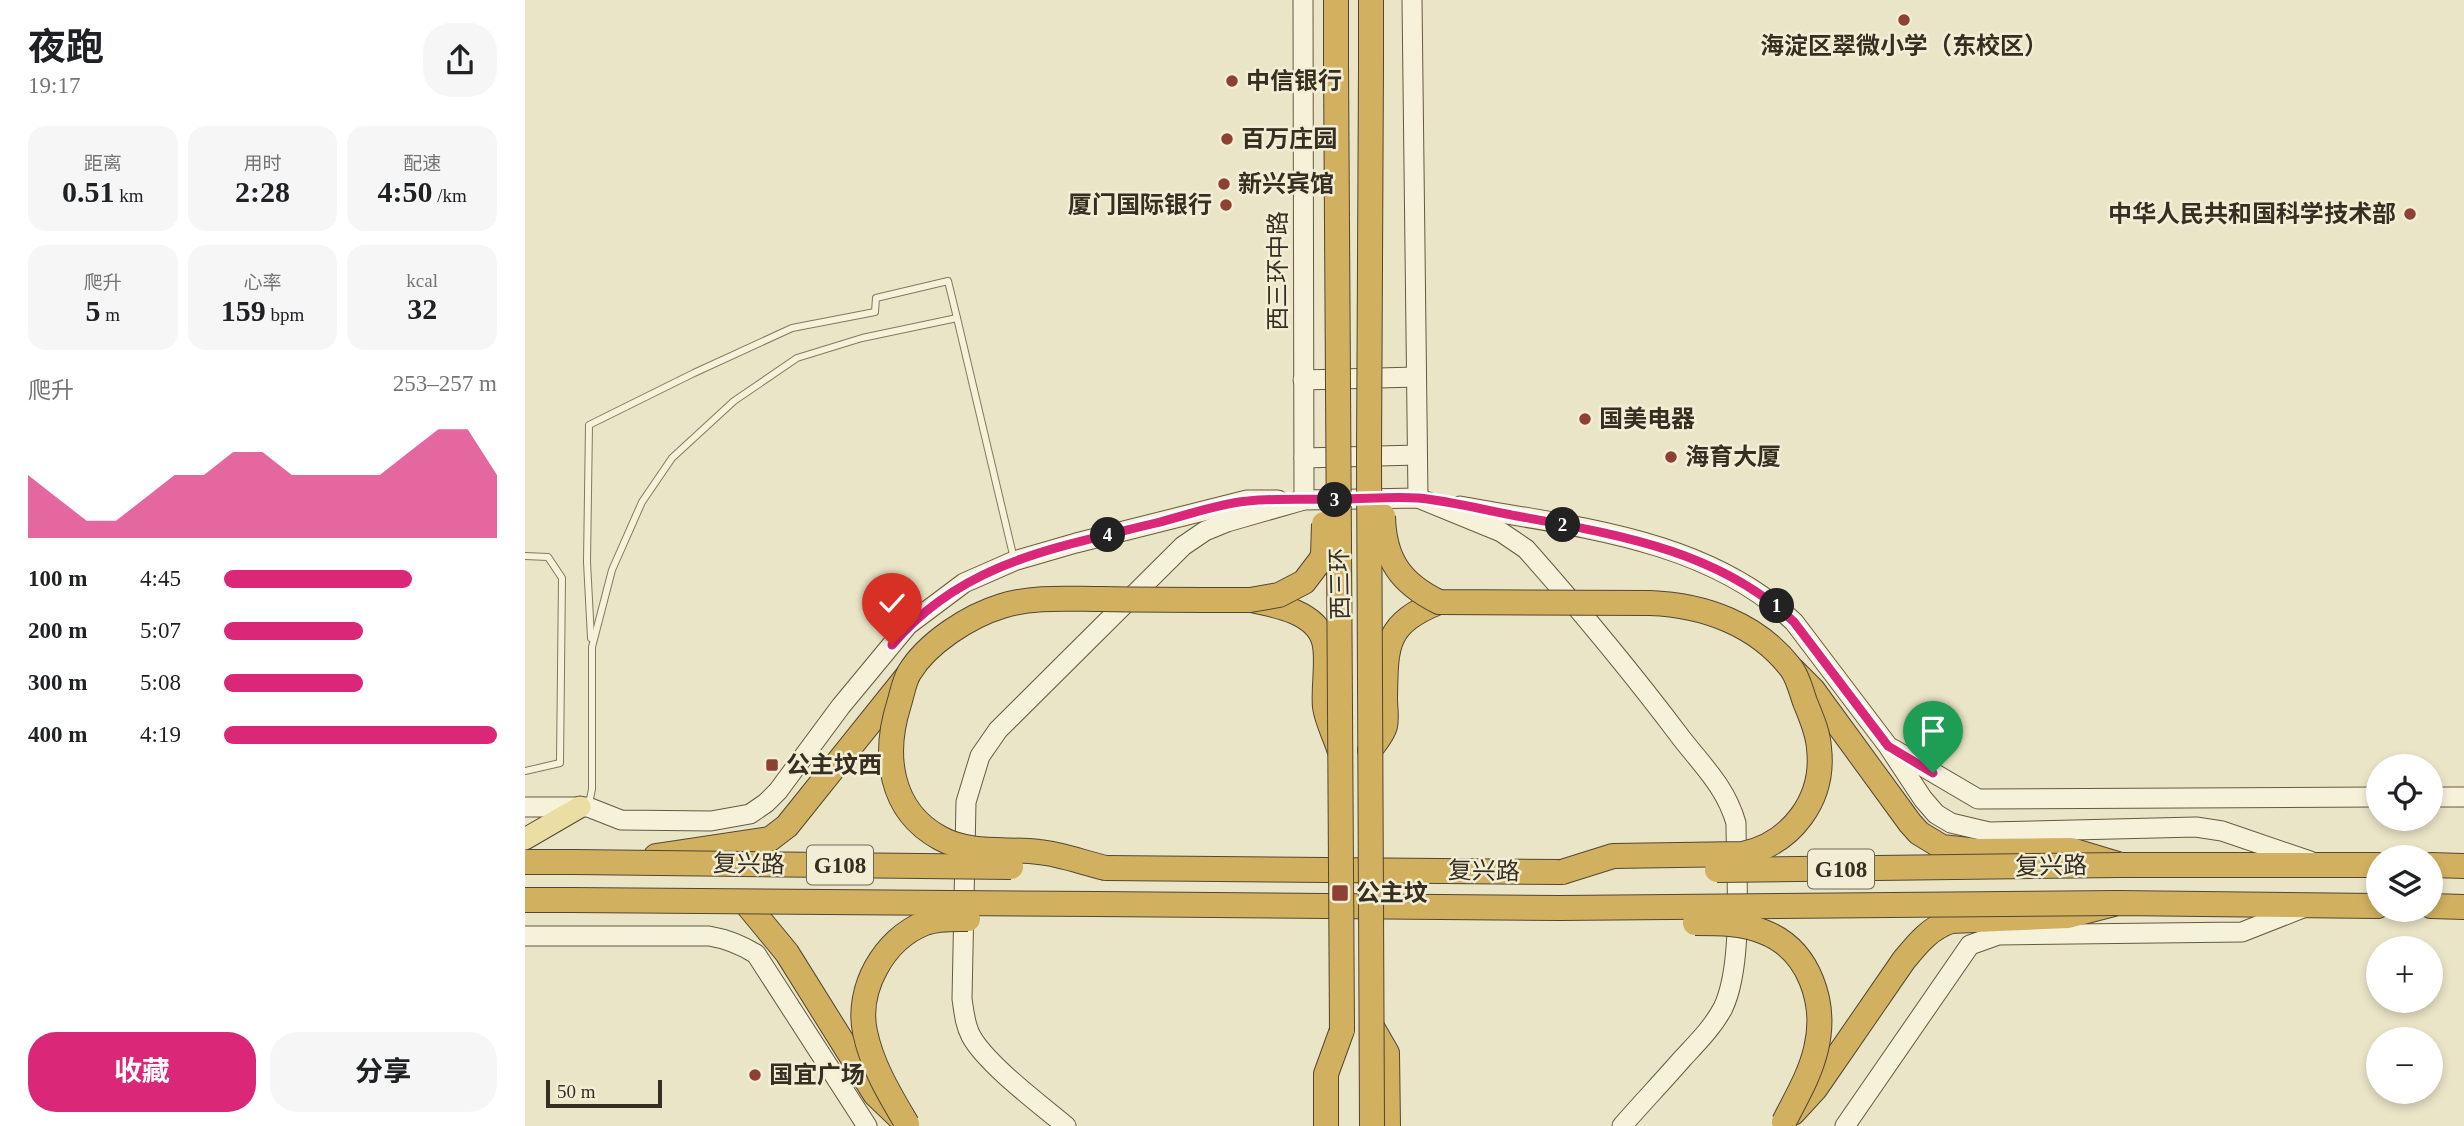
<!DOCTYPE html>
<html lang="zh">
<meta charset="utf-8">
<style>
:root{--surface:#fff;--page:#f6f6f6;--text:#202124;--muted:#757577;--accent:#db2777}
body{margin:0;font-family:"Times New Roman","Noto Sans SC",serif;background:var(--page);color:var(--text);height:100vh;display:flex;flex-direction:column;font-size:26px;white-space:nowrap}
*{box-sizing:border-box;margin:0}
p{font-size:23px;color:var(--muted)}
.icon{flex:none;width:38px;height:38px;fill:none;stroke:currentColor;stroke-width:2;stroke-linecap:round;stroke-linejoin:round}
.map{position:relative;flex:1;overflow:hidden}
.sheet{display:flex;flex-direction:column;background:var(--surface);width:525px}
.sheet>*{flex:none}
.fabs{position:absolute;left:1841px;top:754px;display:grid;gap:14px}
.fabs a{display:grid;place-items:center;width:77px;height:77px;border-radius:50%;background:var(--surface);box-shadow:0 4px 10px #0003;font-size:35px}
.scale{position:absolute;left:21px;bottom:18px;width:116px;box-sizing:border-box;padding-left:7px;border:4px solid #362e20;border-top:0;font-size:19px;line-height:24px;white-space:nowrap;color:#362e20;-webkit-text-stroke:5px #f2eed6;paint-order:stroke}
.pin{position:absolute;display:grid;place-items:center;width:60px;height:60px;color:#fff;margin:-72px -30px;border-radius:50% 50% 50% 0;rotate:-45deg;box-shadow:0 0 7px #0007}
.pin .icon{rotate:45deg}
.km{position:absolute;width:35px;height:35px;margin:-18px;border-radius:50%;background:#222;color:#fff;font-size:19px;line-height:35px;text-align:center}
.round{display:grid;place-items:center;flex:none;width:74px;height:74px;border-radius:28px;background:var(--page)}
.head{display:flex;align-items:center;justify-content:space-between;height:119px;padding:0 28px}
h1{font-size:38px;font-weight:700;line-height:52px}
.metrics{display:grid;grid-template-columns:repeat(3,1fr);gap:10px;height:119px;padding:7px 28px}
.metrics div{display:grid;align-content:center;border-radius:18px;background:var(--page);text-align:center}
.metrics b{font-size:30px;font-weight:700}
.metrics small{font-size:19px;font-weight:400}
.metrics p{font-size:19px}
.chart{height:196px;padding:14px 28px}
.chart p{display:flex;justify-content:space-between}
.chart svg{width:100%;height:126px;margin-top:7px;fill:var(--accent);opacity:.7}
.primary-button{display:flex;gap:14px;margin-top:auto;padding:14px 28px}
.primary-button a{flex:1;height:80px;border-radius:28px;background:var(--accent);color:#fff;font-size:28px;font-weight:700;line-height:80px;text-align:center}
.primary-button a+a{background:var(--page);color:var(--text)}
ul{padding:0 28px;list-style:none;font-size:23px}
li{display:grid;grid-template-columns:112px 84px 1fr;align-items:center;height:52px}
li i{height:18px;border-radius:9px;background:var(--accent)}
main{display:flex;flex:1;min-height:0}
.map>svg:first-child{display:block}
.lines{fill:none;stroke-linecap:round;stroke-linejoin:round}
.lane-casing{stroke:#84785e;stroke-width:8}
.secondary-casing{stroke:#665941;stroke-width:21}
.primary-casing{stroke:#534632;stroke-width:23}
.highway-casing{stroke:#534632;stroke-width:26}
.lane{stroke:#f6f1d9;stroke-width:6}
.secondary{stroke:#f6f1d9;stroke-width:19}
.primary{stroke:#eadea2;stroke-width:21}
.highway{stroke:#d1b060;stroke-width:24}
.highway-bridge-casing{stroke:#534632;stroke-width:26;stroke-linecap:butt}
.highway-bridge{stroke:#d1b060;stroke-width:24}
.route-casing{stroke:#fff;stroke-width:14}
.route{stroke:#db2777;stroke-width:9}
.poi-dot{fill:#8e4033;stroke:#f2eed6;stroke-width:2.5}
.labels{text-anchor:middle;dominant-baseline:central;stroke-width:5;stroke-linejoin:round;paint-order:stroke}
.shield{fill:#f2eed6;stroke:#6e6857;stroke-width:2}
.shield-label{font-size:23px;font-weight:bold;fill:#362e20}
.poi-label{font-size:24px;font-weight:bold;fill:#362e20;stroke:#f2eed6;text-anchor:start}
.street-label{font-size:24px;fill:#362e20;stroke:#f2eed6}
</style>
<main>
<section class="sheet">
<div class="head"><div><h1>夜跑</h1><p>19:17</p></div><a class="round"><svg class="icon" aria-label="share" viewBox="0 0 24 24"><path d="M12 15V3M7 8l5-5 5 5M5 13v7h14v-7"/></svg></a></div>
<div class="metrics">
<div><p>距离</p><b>0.51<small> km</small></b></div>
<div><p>用时</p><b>2:28</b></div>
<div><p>配速</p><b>4:50<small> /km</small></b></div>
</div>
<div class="metrics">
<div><p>爬升</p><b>5<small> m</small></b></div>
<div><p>心率</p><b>159<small> bpm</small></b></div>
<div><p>kcal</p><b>32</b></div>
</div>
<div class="chart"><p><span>爬升</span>253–257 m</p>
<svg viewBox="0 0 160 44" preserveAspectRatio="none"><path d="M0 44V22L10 30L20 38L30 38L40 30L50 22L60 22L70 14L80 14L90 22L100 22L110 22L120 22L130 14L140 6L150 6L160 22V44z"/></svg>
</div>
<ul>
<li><b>100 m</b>4:45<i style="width:69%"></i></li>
<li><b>200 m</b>5:07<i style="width:51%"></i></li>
<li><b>300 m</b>5:08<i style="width:51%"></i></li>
<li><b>400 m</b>4:19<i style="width:100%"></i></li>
</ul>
<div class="primary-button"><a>收藏</a><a>分享</a></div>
</section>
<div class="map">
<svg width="1939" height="1126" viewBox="0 0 1939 1126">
<rect width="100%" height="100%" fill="#eae5c7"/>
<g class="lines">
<g class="lane-casing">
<g id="lane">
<path d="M0,556l23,1 14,21 -2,185 -35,8"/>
<path d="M66,638l-4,-76 2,-137 105,-52 98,-45 83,-16 1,-14 72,-17 9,37"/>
<path d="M64,804l3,-15v-142l20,-77 30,-68 30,-44 62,-57 63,-43 65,-20 95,-20 57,241"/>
</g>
</g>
<g class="secondary-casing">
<g id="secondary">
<path d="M778,0l1,500"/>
<path d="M887,0l6,498"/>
<path d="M778,380l113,-3"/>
<path d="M779,458l113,-3"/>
<path d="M935,506c115,21 246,32 334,116l94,124 35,53 13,15 15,9 38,9 207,-5 26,4 88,30"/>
<path d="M1368,749l85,50 400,-2"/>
<path d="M1906,797h33"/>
<path d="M0,807h63l33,13 90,1 39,-7 16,-11 12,-12 63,-85 67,-81 56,-42 50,-22 62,-18 171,-43h31"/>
<path d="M0,936h184c18,3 31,8 47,18l111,172"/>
<path d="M541,1126c-25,-21 -80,-62 -95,-90 -6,-11 -7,-24 -9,-37l4,-197 14,-46 18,-26 185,-184 22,-15 22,-9 77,-22 114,-2 83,34 25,17c54,61 107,125 156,190 22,28 44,49 54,84 0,51 8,141 -13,185 -10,19 -26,35 -40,50 -20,23 -41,45 -61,68"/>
<path d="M1320,1126l125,-181 28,-10 244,-3 61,-24"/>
</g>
</g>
<g class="primary-casing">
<path id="primary" d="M0,839l55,-32"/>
</g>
<g class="highway-casing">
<g id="highway">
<path d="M811,0v64"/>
<path d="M846,65v-65"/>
<path d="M726,600c25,5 65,12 73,41 5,17 -1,48 1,66 2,14 10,29 14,42"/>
<path d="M1268,670l20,20 97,133 9,10 23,14 35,4 94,-1 50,15h257"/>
<path d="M845,750c5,-7 13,-16 15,-24 2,-8 0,-19 0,-27 1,-53 -1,-75 54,-97"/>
<path d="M131,856l114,-17 17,-13 121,-151"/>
<path d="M0,862h49"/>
<path d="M1906,865l33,1"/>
<path d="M581,868l456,4"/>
<path d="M0,900h46"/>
<path d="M220,902l42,51 88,141 24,23"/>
<path d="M571,904l464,4"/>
<path d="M1906,906l33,1"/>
<path d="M847,1027l15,26 1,73"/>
<path d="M1268,1113l22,-24 89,-129c14,-17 26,-32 47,-39l117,-5 50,-13 260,3"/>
<path d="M801,1126v-52l16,-44"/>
</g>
</g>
<use href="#lane" class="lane"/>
<use href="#secondary" class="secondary"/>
<use href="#primary" class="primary"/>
<use href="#highway" class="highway"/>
<g class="highway-bridge-casing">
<g id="highway-bridge">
<path d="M811,64l6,966"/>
<path d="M846,65l-2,394 3,667"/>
<path d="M858,516c1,43 17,67 56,86l211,1c54,2 107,21 141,65 7,9 10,23 14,34 6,15 13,30 14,46 6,51 -27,95 -76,106l-130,2 -51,16"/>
<path d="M49,862l437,5"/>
<path d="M581,868c-22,-5 -45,-14 -67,-16 -33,-4 -68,3 -99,-14 -51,-28 -57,-84 -41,-134 3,-10 5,-22 10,-31 18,-30 60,-57 93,-67 31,-10 67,-7 100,-7 49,1 99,1 148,1l29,-5 25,-13 16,-21 3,-6 1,-31"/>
<path d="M1192,870l404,-5"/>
<path d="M46,900l525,4"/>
<path d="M1035,908l558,-5"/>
<path d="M1170,923c24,0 47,0 69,9 46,18 63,72 52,117 -6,26 -20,49 -32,73"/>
<path d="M382,1124c-17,-29 -35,-58 -42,-92 -9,-43 19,-93 60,-109 14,-5 29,-4 43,-4"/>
</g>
</g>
<use href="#highway-bridge" class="highway-bridge"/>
</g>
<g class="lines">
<g class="route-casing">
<path id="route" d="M367,645c70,-83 163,-97 264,-122 28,-7 64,-20 92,-22 30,-3 61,-1 90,-2 26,0 54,-3 80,-1 33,3 66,12 99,18 98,18 202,34 277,106l94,124 45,27"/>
</g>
<use href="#route" class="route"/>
</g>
<g class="poi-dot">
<circle cx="1379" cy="20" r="7"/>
<circle cx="707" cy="81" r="7"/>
<circle cx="702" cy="139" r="7"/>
<circle cx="699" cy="184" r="7"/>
<circle cx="701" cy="205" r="7"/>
<circle cx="1885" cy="214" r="7"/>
<circle cx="1060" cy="419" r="7"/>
<circle cx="1146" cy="457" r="7"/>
<rect x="240" y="758" width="14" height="14" rx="3.5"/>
<rect x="806" y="884" width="18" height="18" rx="3.5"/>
<circle cx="230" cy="1075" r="7"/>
</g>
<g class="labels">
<g class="shield">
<rect x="282" y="845.5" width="66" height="39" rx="5"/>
<rect x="1283" y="849.5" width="66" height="39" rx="5"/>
</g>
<g class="shield-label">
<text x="315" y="865">G108</text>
<text x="1316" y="869">G108</text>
</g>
<g class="poi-label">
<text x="1379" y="46" text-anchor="middle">海淀区翠微小学（东校区）</text>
<text x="721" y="81">中信银行</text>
<text x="716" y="139">百万庄园</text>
<text x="713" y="184">新兴宾馆</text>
<text x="687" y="205" text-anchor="end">厦门国际银行</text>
<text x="1871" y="214" text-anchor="end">中华人民共和国科学技术部</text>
<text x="1074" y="419">国美电器</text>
<text x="1160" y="457">海育大厦</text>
<text x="261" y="765">公主坟西</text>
<text x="831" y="893">公主坟</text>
<text x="244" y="1075">国宜广场</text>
</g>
<g class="street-label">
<text transform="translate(753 271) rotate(-90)">西三环中路</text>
<text transform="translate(815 584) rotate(-91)">西三环</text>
<text transform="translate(224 864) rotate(1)">复兴路</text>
<text transform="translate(1526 866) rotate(-1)">复兴路</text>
<text transform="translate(959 871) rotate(1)">复兴路</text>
</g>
</g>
</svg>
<div class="fabs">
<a><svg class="icon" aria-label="locate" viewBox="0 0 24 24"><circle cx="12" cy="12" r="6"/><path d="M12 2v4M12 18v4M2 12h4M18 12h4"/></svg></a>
<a><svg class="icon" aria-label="layers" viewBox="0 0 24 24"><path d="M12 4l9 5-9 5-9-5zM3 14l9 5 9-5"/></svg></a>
<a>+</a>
<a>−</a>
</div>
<div class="scale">50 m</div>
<div class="pin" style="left:1408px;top:773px;background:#1e9e55"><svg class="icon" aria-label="arrive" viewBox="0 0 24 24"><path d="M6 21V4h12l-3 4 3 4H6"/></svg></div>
<div class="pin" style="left:367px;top:645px;background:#d93025"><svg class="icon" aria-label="check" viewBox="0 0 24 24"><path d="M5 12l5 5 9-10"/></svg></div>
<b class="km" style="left:1252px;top:606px">1</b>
<b class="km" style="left:1038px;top:525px">2</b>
<b class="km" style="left:810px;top:500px">3</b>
<b class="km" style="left:583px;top:535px">4</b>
</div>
</main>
